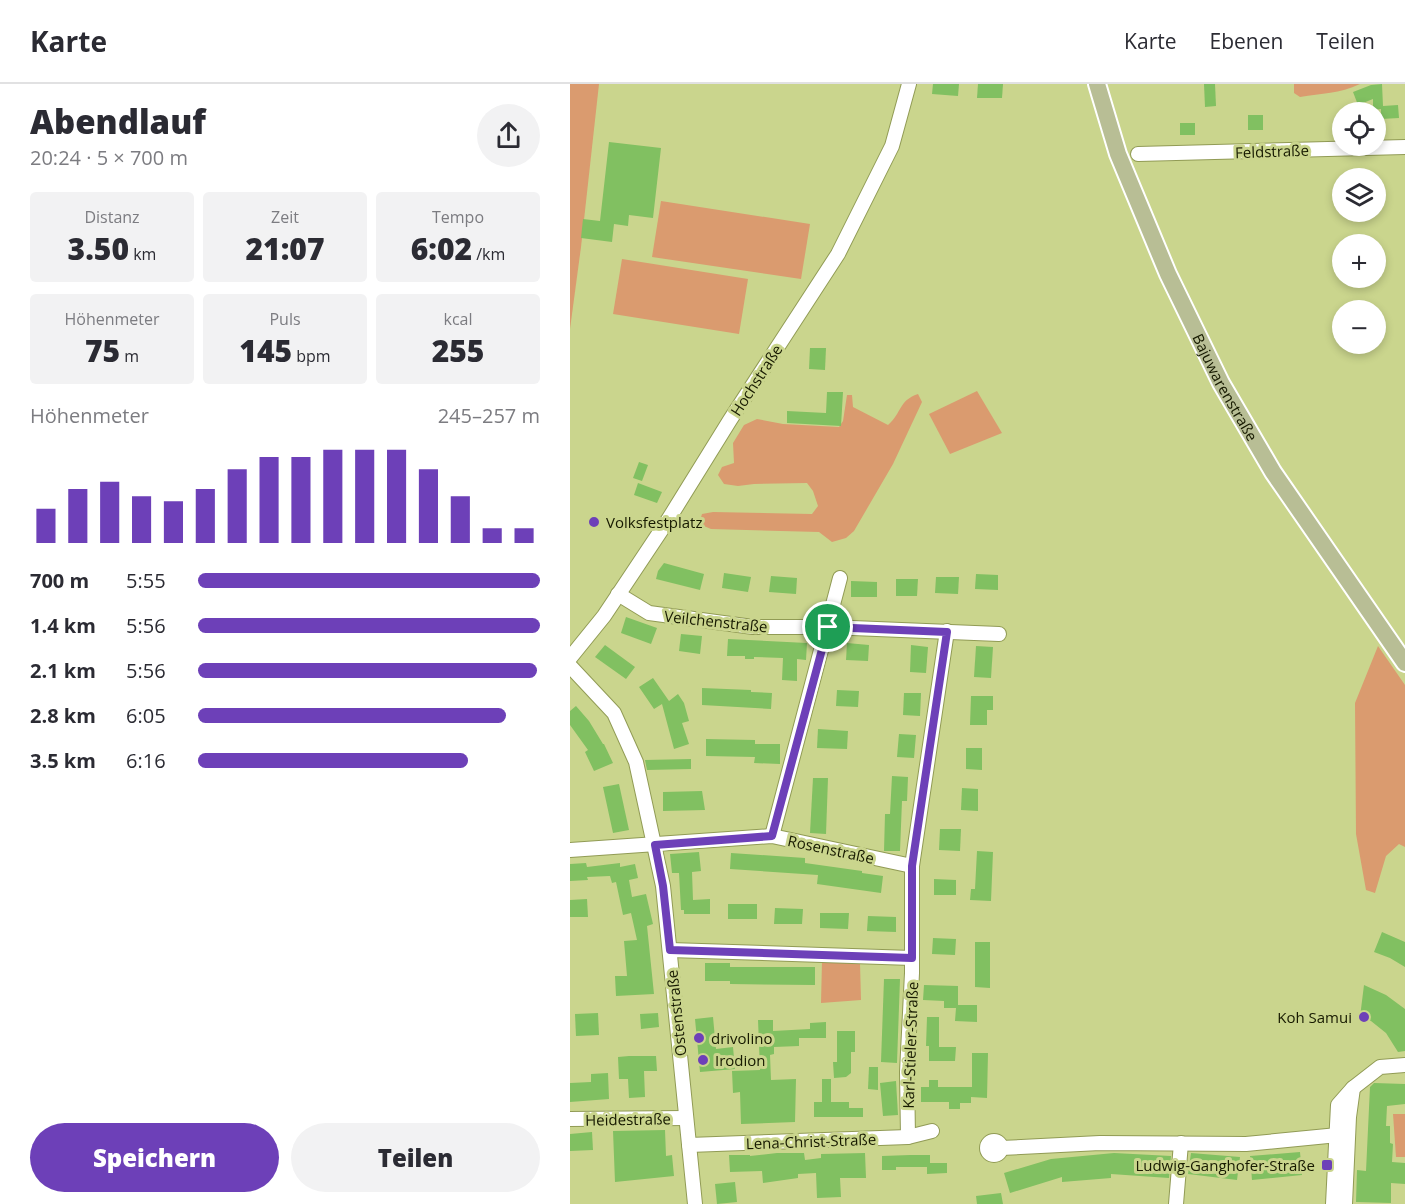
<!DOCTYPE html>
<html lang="de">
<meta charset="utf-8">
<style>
:root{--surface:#fff;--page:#f2f2f3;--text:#2b2b33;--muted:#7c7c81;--line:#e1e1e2;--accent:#6d40b8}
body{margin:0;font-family:"Open Sans",sans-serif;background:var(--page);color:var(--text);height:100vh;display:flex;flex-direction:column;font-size:22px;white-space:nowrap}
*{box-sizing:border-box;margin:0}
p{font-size:20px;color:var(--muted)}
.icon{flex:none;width:33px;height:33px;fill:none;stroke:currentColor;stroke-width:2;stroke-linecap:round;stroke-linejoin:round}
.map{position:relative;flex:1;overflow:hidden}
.panel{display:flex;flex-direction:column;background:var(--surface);width:570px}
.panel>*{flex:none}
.controls{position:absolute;left:762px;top:18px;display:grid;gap:12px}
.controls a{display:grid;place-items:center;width:54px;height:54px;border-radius:50%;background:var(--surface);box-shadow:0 3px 9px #0003;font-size:30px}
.pin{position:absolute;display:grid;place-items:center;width:51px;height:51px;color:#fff;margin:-26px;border:3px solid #fff;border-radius:50%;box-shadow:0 2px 6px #0007}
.round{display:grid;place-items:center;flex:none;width:63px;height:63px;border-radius:32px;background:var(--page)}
.headline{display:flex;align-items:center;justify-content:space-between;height:102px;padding:0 30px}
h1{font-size:33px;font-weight:800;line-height:45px}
.metrics{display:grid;grid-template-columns:repeat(3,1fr);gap:9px;height:102px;padding:6px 30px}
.metrics div{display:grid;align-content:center;border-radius:6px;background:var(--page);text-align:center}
.metrics b{font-size:30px;font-weight:800}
.metrics small{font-size:16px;font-weight:400}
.metrics p{font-size:16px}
.chart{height:168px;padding:12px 30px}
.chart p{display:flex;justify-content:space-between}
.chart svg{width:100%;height:108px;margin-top:6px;stroke:var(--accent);stroke-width:6}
.action{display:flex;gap:12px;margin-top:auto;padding:12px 30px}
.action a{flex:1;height:69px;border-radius:36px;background:var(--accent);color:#fff;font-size:24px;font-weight:800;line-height:69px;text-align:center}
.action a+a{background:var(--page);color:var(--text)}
ul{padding:0 30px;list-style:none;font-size:20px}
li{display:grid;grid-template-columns:96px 72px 1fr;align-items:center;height:45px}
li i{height:15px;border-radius:8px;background:var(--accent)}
header{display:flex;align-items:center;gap:36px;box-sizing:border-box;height:84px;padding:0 30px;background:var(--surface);border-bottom:2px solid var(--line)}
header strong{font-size:28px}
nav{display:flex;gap:33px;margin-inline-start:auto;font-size:21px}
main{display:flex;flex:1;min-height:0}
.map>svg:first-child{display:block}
.green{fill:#da9b6f}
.building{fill:#81c061}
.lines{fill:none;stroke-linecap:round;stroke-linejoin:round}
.minor-casing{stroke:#919b55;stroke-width:16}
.major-casing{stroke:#fff;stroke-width:20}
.minor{stroke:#fff;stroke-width:14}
.major{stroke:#b8be95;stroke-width:16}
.route-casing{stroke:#fff;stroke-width:12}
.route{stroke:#6d40b8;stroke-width:8}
.poi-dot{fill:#6d40b8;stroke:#cad58d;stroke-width:2}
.labels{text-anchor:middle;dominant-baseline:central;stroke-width:6;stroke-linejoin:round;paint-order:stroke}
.street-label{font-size:15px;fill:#171a00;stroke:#cad58d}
.poi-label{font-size:15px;fill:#171a00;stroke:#cad58d;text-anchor:start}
</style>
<header>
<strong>Karte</strong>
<nav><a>Karte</a><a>Ebenen</a><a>Teilen</a></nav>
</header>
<main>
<section class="panel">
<div class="headline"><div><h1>Abendlauf</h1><p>20:24 · 5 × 700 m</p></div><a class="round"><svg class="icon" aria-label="share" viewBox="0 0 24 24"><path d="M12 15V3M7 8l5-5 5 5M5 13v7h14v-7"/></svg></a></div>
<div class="metrics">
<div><p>Distanz</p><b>3.50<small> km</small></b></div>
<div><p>Zeit</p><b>21:07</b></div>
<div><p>Tempo</p><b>6:02<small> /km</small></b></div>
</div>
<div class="metrics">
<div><p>Höhenmeter</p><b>75<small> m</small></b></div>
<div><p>Puls</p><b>145<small> bpm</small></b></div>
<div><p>kcal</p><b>255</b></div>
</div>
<div class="chart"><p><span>Höhenmeter</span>245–257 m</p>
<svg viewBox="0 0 160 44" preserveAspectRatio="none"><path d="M5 44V30M15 44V22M25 44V19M35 44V25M45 44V27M55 44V22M65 44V14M75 44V9M85 44V9M95 44V6M105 44V6M115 44V6M125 44V14M135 44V25M145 44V38M155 44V38"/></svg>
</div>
<ul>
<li><b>700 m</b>5:55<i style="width:100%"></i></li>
<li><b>1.4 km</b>5:56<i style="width:100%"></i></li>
<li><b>2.1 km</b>5:56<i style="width:99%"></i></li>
<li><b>2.8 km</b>6:05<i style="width:90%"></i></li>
<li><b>3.5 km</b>6:16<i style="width:79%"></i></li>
</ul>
<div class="action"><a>Speichern</a><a>Teilen</a></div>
</section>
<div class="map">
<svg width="835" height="1120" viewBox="0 0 835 1120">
<rect width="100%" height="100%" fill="#cad58d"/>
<g class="green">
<path d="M0,0h29l-18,163 -11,82z"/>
<path d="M724,0h66c-21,10 -38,9 -60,13l-6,-4z"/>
<path d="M91,117l149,23 -9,55 -149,-22z"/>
<path d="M52,175l126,20 -9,55 -126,-20z"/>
<path d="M407,307l25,42 -52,21 -21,-40z"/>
<path d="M348,310l4,8 -29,62 -39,67 -8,7 -14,4 -13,-10 -108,-3 -12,-5 3,-10 11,-2 99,2 6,-8 -5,-15 -6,-8 -53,1 -16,2 -14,-2 -6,-9 4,-8 12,-4 -1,-20 11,-18 13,-6 26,5 56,3 4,-6 4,-26h5l1,12 35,18c14,-12 10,-24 30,-31z"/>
<path d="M808,562l27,39v162l-6,-3 -13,12 -11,37 -9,-3 -10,-56 -1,-131z"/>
<path d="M252,877l38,2 1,37 -40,3z"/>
<path d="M823,1030h12v43h-9z"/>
</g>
<g class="building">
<path d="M363,0h26l-1,12 -26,-2z"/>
<path d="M408,0h25l-1,14h-25z"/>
<path d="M634,0h11l1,22 -11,1z"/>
<path d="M812,0l1,22 15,-1 1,13 -18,1v-10l-8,1v-11l-15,6 -5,-13 18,-7z"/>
<rect x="678" y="31" width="15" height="15"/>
<rect x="610" y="39" width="15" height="12"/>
<path d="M39,58l52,6 -8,70 -24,-3 -1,11 -14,-2 -2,18 -31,-4 2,-19 17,2z"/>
<path d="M240,264h16l-1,22 -16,-1z"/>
<path d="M257,308h16l-2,34 -54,-3v-12l39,2z"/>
<path d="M69,378l9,3 -6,16 -9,-3z"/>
<path d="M68,399l24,9 -5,11 -23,-8z"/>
<path d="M94,479l40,11 -4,16 -44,-11 2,-8z"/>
<path d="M154,489l27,4 -3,15 -26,-4z"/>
<path d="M406,490l22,1v15l-23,-1z"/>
<path d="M201,492l26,2 -1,16 -27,-2z"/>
<path d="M366,493h23l-1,17 -23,-1z"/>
<path d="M326,495h22l-1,17h-21z"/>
<path d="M281,497l26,1v15h-26z"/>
<path d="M56,533l31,11 -6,16 -30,-11z"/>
<path d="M111,550l21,2 -2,18 -21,-3z"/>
<path d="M158,555l79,4 -1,17 -9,-1v22l-15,-1 1,-22 -29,-1v2h-9v-3h-18z"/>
<path d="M277,559l22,2 -1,16 -22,-1z"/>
<path d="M35,561l30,22 -9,12 -31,-22z"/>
<path d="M341,561l17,2 -2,26 -16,-1z"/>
<path d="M406,562l17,1 -2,31 -17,-1z"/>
<path d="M83,594l16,23 9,-7 6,9 5,18 -7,2 7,21 -15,5 -12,-45 -8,5 -15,-22z"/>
<path d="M132,604l49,2v2l21,1 -1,16 -69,-4z"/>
<path d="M267,606l22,1 -1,16 -22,-1z"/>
<path d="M334,609h17l-1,23 -17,-1z"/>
<path d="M401,612h22v14h-6v15h-17z"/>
<path d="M6,622l13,15 14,23h1l9,19 -19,8 -9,-19 3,-2 -18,-25v-14z"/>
<path d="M248,645l30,2 -1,18 -30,-1z"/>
<path d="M329,650l17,1 -2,23 -17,-1z"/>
<path d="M136,655l49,1v4h25v20l-26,-1 1,-6 -49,-1z"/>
<path d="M396,664h16v22l-16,-1z"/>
<path d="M121,675v10l-44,1 -2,-10z"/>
<path d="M322,692l16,1 -1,24h-5l-2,50h-16l1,-37h5z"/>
<path d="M243,694h15l-2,56 -16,-1z"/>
<path d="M49,700l10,46 -16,3 -10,-46z"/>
<path d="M392,704l16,1v22l-17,-1z"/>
<path d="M132,707l3,19 -42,1v-19z"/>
<path d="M370,745h21l-1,22 -21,-1z"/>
<path d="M407,767l16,1 -2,49 -21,-1 1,-11h4z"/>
<path d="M129,768l2,19 -9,1 1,28 17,-1v15h-26v-4h-3l-2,-37h-7l-2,-19z"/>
<path d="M161,769l74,5v5l57,8v2l21,3 -2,17 -64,-9 1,-9 -88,-6z"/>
<path d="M16,779l1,4 33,-4v4l15,-3 3,14 -9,2 3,17 14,-3 7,30 -6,2 7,68 -38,2 -1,-20h12l-3,-35 13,-1 -6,-27 -8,2 -7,-33 -4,1 -2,-7 -23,1 1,3 -18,1v-17z"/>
<path d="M364,795l22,1v15h-22z"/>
<path d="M17,815l1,18h-18v-17z"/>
<rect x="158" y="820" width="29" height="15"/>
<path d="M205,824l28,1 -1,15h-28z"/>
<path d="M250,829h29l-1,16 -28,-1z"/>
<path d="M298,832l28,1v15l-29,-1z"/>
<path d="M812,848l23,10v25l-15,-9 -16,-6z"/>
<path d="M363,854l23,1 -1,16 -23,-1z"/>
<path d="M405,858h15v46l-15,-1z"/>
<path d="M135,879h25v4h85v18l-85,-1v-3h-25z"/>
<path d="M314,895h16l-3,84 -16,-1z"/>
<path d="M354,901l34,1v19h19v17l-22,-1 1,-13h-12v-7l-21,-1z"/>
<path d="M794,901l22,10 19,14v42l-7,1 -12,-19 -15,-12 -11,-4z"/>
<path d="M28,929l1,22 -23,1 -1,-22z"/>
<path d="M88,929l1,14 -18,2 -1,-15z"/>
<path d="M143,933l3,32 17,-2 2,22 -35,3 -5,-53z"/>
<path d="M357,933h12v30h17l-1,14h-26v-15h-3z"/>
<path d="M188,936h15v11l37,-2v-6l16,-1v16h-27v8l-25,1v7l-4,1 1,25 25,-1 -1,43 -54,2 -1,-32 -7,1 -1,-22 28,-1z"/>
<path d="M267,947h18v21h-4v21l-5,4 -12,1 -1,-16h4z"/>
<path d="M402,969h16l-1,45 -16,-1v6h-11v6h-11v-7h-28v-15h8v-7h9v7h34z"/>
<path d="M59,972h27l1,15h-13l1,26 -16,1 -1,-19h-9l-1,-22z"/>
<path d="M299,983h9v23l-10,-1z"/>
<path d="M38,989l1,26 -39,3v-19l21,-1v-8z"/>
<path d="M252,995h9v23h18v6h14v9h-49v-15h8z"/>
<path d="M326,997l2,34 -15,1 -3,-33z"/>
<path d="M804,999l31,1v20l-18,2 -1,20h4v17l3,1 -1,18 13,1v21l-14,-1v20l-35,-1 1,-32 9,1 4,-84z"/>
<path d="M95,1046l1,26 6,-1 2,21 -59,6 -2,-51z"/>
<path d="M22,1048l1,18 -23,1v-17z"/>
<path d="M730,1068l2,23 -50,5 -2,-24z"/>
<path d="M207,1069h27l1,7 16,-2v-4l44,-1 1,25h-26l1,19 -24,1 -1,-25 -18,1v4l-35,5 -1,-12 -32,1 -1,-17h21v1z"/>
<path d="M544,1069l57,3 -2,22 -58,-4v4l-49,4v-5l-52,16 -6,-20 47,-14z"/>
<path d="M621,1069l49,4 -3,23 -49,-6z"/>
<path d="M340,1071h20v8h17v10l-20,1v-7h-31v3h-14v-14z"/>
<path d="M165,1098l2,20 -20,2 -2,-20z"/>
<path d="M431,1109l2,11h-26l-1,-8z"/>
</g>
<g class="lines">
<g class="minor-casing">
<g id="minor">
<path d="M568,70l267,-7"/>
<path d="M48,510l31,19 104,14h75l171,7"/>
<path d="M0,574l34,-42 64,-96 62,-100 108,-166 54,-108 17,-62"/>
<path d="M0,582l44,47 22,49 27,124 32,318"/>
<path d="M202,752l68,-258"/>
<path d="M0,766l202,-14 140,30"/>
<path d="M100,866l242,8"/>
<path d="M0,1035l116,-1"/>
<path d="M338,1053l-1,-65 5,-99v-107l35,-235"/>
<circle cx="424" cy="1064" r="7"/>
<path d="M119,1061l219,-8 24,-6"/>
<path d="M431,1064l99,-5 146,1 102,-10"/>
<path d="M606,1120l5,-61"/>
<path d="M763,1120l5,-99 15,-17 27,-21 25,-2"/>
<path d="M775,1120l4,-87 4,-29"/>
</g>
</g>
<g class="major-casing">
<g id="major">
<path id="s1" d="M527,0l21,70 50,120 53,109 52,89 132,191"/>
</g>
</g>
<use href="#minor" class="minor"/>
<use href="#major" class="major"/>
</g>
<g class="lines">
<g class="route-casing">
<path id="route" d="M258,543l119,5 -35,234v92l-242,-8 -7,-64 -8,-41 117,-9z"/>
</g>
<use href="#route" class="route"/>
</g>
<g class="poi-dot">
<circle cx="24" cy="438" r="6"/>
<circle cx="794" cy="933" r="6"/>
<circle cx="129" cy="954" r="6"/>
<circle cx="133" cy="976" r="6"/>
<rect x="751" y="1075" width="12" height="12" rx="3"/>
</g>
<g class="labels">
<g class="street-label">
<text transform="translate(702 67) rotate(-2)">Feldstraße</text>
<text transform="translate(186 296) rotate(-57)">Hochstraße</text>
<text stroke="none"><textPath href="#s1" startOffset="330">Bajuwarenstraße</textPath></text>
<text transform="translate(146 537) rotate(6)">Veilchenstraße</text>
<text transform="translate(261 765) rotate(12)">Rosenstraße</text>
<text transform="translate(106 929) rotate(-96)">Ostenstraße</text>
<text transform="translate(340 961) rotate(-88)">Karl-Stieler-Straße</text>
<text transform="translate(58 1035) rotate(-1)">Heidestraße</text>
<text transform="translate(241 1057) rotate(-2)">Lena-Christ-Straße</text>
</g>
<g class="poi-label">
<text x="36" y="438">Volksfestplatz</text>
<text x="782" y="933" text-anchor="end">Koh Samui</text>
<text x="141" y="954">drivolino</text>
<text x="145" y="976">Irodion</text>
<text x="745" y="1081" text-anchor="end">Ludwig-Ganghofer-Straße</text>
</g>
</g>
</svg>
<div class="controls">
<a><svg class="icon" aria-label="locate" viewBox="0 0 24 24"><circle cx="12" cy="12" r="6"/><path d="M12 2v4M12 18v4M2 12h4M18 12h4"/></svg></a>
<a><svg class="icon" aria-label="layers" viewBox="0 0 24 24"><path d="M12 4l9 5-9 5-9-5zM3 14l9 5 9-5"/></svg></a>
<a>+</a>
<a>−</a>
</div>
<div class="pin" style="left:258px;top:543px;background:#1e9e55"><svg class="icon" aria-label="arrive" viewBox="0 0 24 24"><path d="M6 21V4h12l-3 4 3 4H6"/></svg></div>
</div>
</main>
